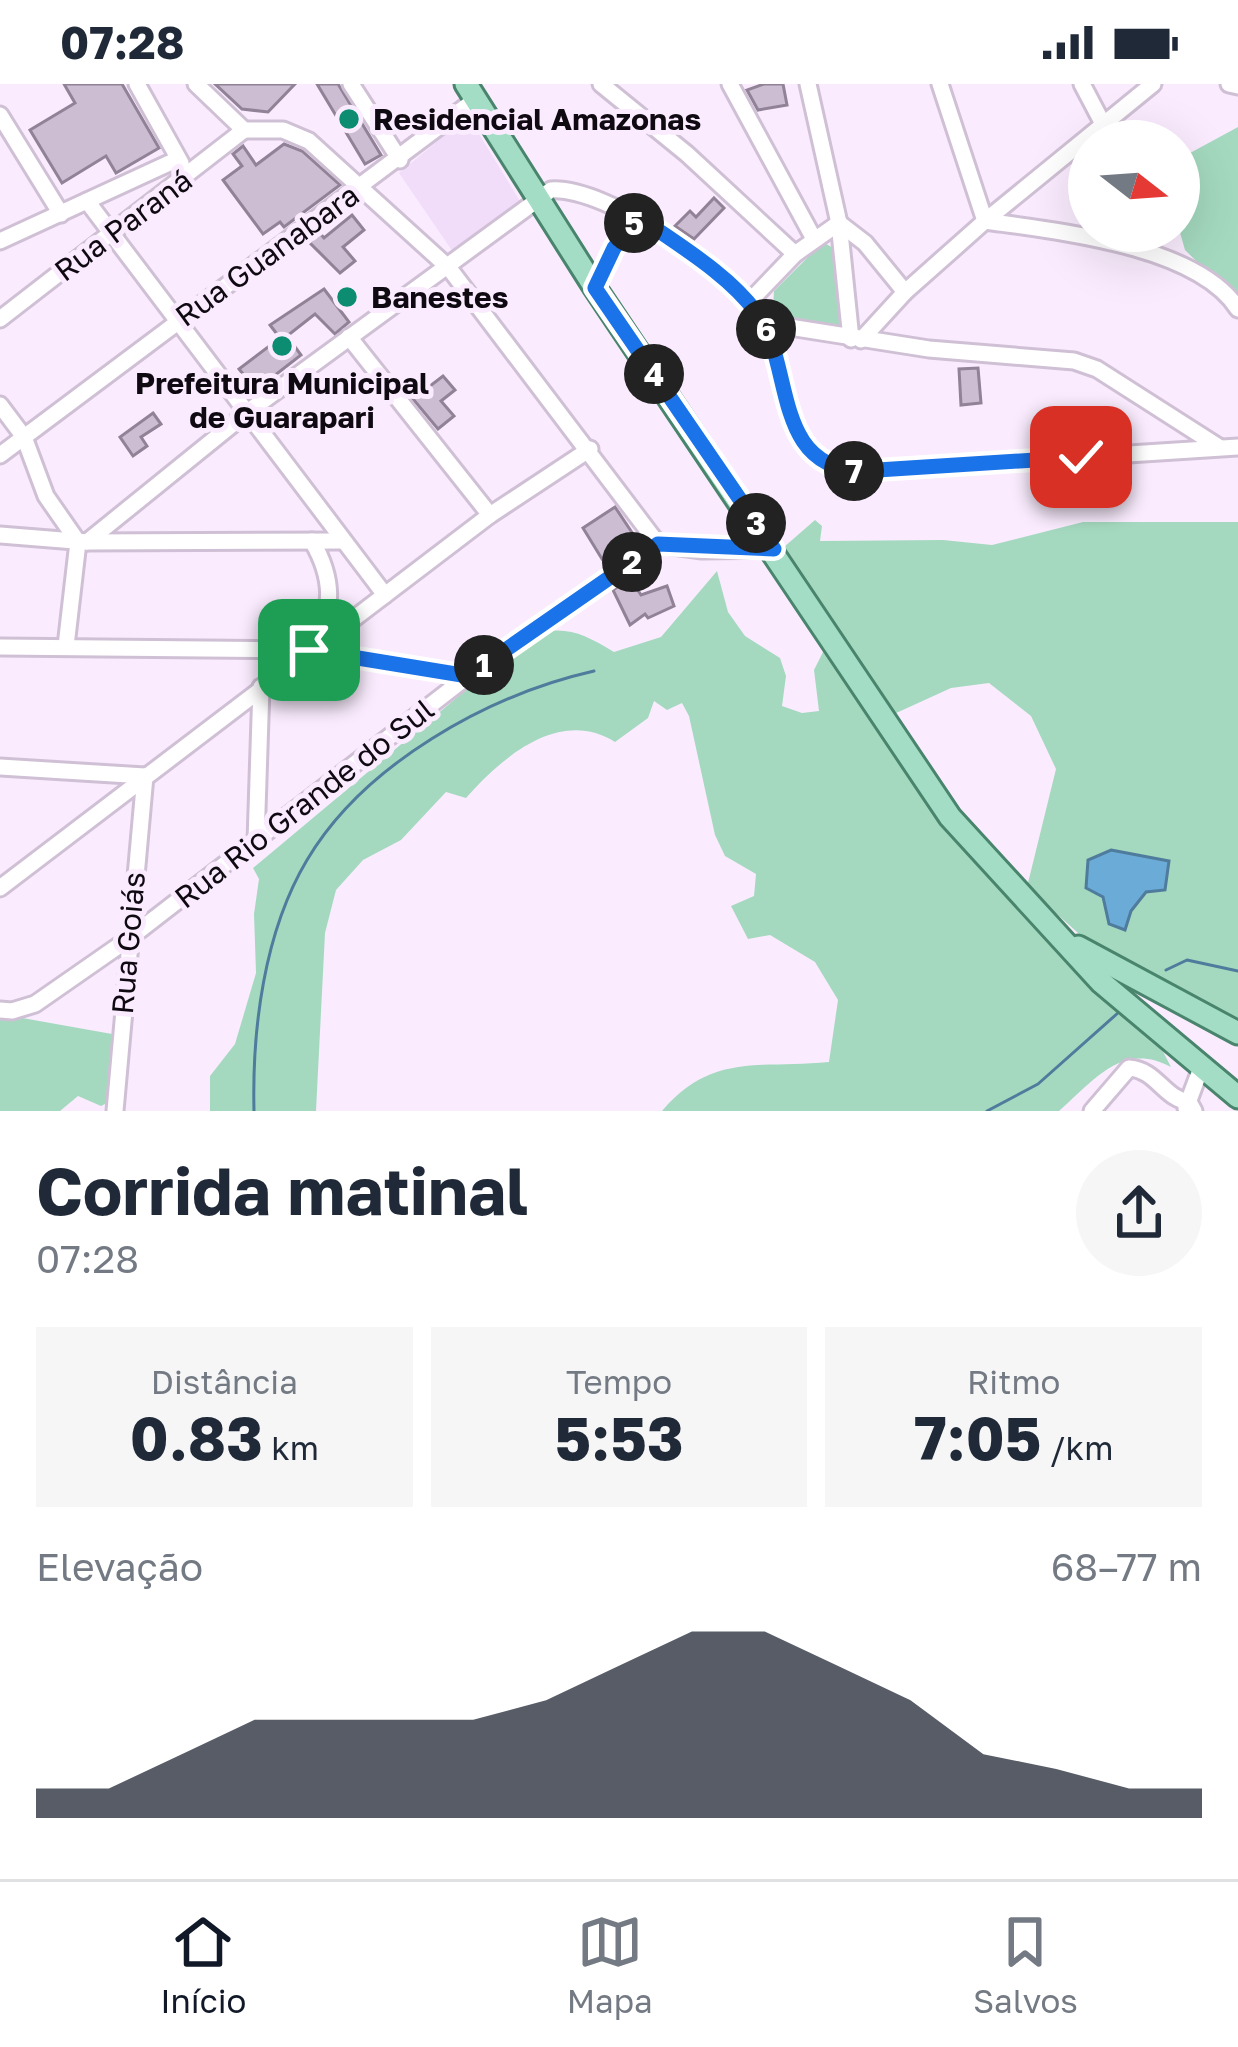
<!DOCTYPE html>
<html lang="pt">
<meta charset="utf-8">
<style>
:root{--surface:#fff;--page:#f6f6f7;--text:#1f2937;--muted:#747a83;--line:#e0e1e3;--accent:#111827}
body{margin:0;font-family:"Golos Text",sans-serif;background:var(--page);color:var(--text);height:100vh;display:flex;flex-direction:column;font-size:45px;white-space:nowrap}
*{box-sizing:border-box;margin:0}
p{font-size:39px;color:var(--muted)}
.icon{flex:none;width:66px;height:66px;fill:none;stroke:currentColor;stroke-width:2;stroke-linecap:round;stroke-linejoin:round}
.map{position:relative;height:1027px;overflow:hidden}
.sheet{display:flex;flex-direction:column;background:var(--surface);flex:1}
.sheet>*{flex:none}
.needle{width:78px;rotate:107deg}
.fabs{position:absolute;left:1068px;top:36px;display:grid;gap:24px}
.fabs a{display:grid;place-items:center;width:132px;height:132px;border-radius:50%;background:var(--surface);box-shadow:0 12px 48px #0002;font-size:60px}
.pin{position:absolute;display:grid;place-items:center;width:102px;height:102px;color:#fff;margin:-51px;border-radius:24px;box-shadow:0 6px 18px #0006}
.km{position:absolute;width:60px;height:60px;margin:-30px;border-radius:50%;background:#222;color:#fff;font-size:33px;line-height:60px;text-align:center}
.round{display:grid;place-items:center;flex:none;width:126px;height:126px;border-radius:63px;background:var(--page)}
.summary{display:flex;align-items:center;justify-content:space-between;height:204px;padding:0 36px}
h1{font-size:66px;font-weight:700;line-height:90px}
.figures{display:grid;grid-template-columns:repeat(3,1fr);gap:18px;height:204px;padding:12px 36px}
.figures div{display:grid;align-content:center;border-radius:0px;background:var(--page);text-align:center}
.figures b{font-size:60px;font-weight:700}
.figures small{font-size:33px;font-weight:400}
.figures p{font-size:33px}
.chart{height:336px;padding:24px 36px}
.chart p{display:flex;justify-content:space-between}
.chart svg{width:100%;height:216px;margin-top:12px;fill:var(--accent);opacity:.7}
.status{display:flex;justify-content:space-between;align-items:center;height:84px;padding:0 60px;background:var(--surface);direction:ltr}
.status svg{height:33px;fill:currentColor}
.menu{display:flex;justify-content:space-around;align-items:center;height:168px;border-top:3px solid var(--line);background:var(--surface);font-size:33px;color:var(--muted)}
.menu a{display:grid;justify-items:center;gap:6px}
.menu .current{color:var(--accent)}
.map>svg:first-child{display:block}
.built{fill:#f1dcf9}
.green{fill:#a4d9bf}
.water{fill:#6babd7;stroke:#4f7b9c;stroke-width:3}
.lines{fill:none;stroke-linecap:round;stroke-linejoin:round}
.stream{stroke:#4f7b9c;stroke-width:3}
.building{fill:#ccbdd2;stroke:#918297;stroke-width:3}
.minor-casing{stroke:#d0c0d5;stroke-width:21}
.major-casing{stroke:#49846d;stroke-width:27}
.minor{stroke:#fff;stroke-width:15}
.major{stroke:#a4ddc5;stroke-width:21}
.route-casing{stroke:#fff;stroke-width:24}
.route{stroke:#1a73e8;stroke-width:15}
.poi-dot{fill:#0c8d72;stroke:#faecfe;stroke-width:4.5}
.labels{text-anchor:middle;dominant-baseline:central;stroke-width:10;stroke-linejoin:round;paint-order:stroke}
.poi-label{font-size:30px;font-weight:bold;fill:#0f0a11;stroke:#faecfe;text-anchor:start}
.street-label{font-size:30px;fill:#0f0a11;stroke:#faecfe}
</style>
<div class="status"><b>07:28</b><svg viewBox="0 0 49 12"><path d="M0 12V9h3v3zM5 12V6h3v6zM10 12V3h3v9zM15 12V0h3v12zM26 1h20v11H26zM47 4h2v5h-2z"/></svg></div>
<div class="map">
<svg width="1238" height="1027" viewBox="0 0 1238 1027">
<rect width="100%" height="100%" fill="#faecfe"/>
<path class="built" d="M468,32l52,85 -67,51 -54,-79z"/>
<g class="green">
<path d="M1238,43v175l-53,-52 -6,-21v-70z"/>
<path d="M823,158l10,6 8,76 -5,5 -55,-7 -8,-15 1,-16z"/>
<path d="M815,436l7,6 -2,15 123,-1 49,5 91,-23h155v498l-150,-78 -61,-55 29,-118 -25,-53 -42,-33 -38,5 -57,26 -110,-167z"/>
<path d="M717,487l11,41 17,24 35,22 6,18 -4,30 20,7 17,-2 -5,-41 13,-26 103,158 224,232 17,33c-48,-26 -77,13 -112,44h-397c50,-59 98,-42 167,-49l9,-62 -23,-38 -45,-27 -22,4 -17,-33 23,-10 2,-22 -31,-18 -10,-21 -26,-119 -7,-13 -15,7 -13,-9 -6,17 -33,24c-55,-35 -114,16 -149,56l-20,-6 -45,48 -38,20 -27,30 -11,43 -9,178h-106v-35l25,-32 21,-71 -2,-59 5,-35 -6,-11 280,-234c34,-9 51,0 81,18l47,-15z"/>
<path d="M0,930l112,20 -1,67 -10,5 -23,-10 -18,15h-60z"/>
</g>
<path class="water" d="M1111,766l58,11 -4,29 -19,2 -15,19 -6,19 -16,-6 -6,-27 -17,-9 2,-28z"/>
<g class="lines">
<g class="stream">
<path d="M1166,886l21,-10 51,11"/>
<path d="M254,1027c-2,-82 10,-179 53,-251 57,-96 181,-165 287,-189"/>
<path d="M987,1027l51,-27 81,-72"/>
</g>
</g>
<g class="building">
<path d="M64,0h58l37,64 -43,25 -10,-17 -44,27 -32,-53 45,-27z"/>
<path d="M215,0h80l-27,28 -26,-3z"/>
<path d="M317,0h21l43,71 -16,9z"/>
<path d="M764,0h19l4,21 -29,5 -11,-20z"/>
<path d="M284,60l18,7 38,34 -56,42 -4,-5 -17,12 -40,-54 19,-14 -9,-12 10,-8 13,19z"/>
<path d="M714,114l10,10 -30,31 -19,-13 15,-15 6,6z"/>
<path d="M352,131l12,15 -21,17 12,14 -15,12 -32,-32 11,-9 5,6z"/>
<path d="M324,205l25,33 -14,12 -20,-20 -28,22 14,19 -45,35 -17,-21 41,-31 -10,-13z"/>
<path d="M978,284l3,35 -20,2 -2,-36z"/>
<path d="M443,292l12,14 -14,11 13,15 -16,13 -25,-30z"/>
<path d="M153,329l8,11 -20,13 6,9 -14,10 -13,-19z"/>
<path d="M615,423l20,30 -33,22 -19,-31z"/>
<path d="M630,494l11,17 26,-9 7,20 -26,12 -3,-4 -15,11 -17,-35z"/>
</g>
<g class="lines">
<g class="minor-casing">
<g id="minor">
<path d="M137,0l44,79"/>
<path d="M196,0l48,46"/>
<path d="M351,0l49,76"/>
<path d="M601,0l86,70 108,100"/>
<path d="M730,0l84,155"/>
<path d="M808,0l31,139 12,116"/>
<path d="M940,0l45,137c71,10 212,24 253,88"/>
<path d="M1082,0l30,57"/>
<path d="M1229,0l9,2"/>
<path d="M0,31l61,99"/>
<path d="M244,46h39l26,11 140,127 209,276 44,6 72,-1"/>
<path d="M87,117l298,394"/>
<path d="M0,157l178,-82"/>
<path d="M595,204l19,-40 25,-31"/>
<path d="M749,218l46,-48 44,-31 26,20 40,49"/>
<path d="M0,235l244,-189"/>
<path d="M764,239l165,26 145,12 23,8 122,78"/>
<path d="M349,253l141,178"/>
<path d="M861,256l44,-48 80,-71 168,-137"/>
<path d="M0,321l24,32 22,59 32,46 -12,104"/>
<path d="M0,371l476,-356"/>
<path d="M0,451l87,7 255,-1"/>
<path d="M312,457c21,36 23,69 1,104"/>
<path d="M87,458l162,-131 302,-221c54,-4 191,85 213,133 26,55 17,146 98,148l376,-24"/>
<path d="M0,563l309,3 159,26"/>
<path d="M0,683l145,9"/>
<path d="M256,757l5,-154"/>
<path d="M0,804l490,-373 100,-66"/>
<path d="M0,926l12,1 23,-7 92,-64 341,-264 190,-132"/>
<path d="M1186,1024l15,-40"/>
<path d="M115,1027l30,-335"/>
<path d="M1092,1027l37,-43c28,2 34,30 60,34l5,9"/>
</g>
</g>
<g class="major-casing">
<g id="major">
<path d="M466,0l129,204 355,529 151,165 137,115"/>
<path d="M1078,863l160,86"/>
</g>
</g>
<use href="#minor" class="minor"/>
<use href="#major" class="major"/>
</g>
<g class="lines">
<g class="route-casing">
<path id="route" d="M309,566l159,26 190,-132 116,5 -179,-261 19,-40 25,-31c39,28 88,56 117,95 39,51 14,156 106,159l219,-14"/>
</g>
<use href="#route" class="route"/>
</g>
<g class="poi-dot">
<circle cx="349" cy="35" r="12"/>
<circle cx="347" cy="213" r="12"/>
<circle cx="282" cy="262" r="12"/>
</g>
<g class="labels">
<g class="poi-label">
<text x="373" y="35">Residencial Amazonas</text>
<text x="371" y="213">Banestes</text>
<text x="282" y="299" text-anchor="middle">Prefeitura Municipal<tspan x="282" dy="34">de Guarapari</tspan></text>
</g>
<g class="street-label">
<text transform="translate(123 141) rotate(-37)">Rua Paraná</text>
<text transform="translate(267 171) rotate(-36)">Rua Guanabara</text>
<text transform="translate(304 719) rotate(-38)">Rua Rio Grande do Sul</text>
<text transform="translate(128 859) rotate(-85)">Rua Goiás</text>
</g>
</g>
</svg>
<div class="fabs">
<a><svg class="needle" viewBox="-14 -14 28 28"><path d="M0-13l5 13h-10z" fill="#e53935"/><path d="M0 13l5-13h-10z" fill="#747a83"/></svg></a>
</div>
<div class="pin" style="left:309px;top:566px;background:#1e9e55"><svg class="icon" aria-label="arrive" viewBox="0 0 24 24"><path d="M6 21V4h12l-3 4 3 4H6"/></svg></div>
<div class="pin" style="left:1081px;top:373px;background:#d93025"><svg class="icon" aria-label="check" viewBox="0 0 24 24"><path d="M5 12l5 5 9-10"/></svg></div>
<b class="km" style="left:484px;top:581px">1</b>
<b class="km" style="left:632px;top:478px">2</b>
<b class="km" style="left:756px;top:439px">3</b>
<b class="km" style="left:654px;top:290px">4</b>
<b class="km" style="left:634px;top:139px">5</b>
<b class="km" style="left:766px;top:245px">6</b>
<b class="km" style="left:854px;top:387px">7</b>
</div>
<section class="sheet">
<div class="summary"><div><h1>Corrida matinal</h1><p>07:28</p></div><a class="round"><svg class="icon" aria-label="share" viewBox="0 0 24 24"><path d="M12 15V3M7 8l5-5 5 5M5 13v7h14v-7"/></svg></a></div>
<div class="figures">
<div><p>Distância</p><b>0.83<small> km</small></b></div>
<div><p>Tempo</p><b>5:53</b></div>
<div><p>Ritmo</p><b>7:05<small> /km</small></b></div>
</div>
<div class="chart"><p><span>Elevação</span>68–77 m</p>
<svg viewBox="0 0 160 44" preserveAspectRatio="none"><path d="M0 44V38L10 38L20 31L30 24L40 24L50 24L60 24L70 20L80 13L90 6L100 6L110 13L120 20L130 31L140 34L150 38L160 38V44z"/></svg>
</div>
</section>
<nav class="menu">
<a class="current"><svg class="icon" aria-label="home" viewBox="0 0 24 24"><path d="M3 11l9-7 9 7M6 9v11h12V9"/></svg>Início</a>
<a><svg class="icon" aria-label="map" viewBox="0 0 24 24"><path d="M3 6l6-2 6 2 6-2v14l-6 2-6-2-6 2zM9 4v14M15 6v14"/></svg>Mapa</a>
<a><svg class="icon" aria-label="saved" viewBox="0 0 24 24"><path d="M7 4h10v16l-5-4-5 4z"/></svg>Salvos</a>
</nav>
